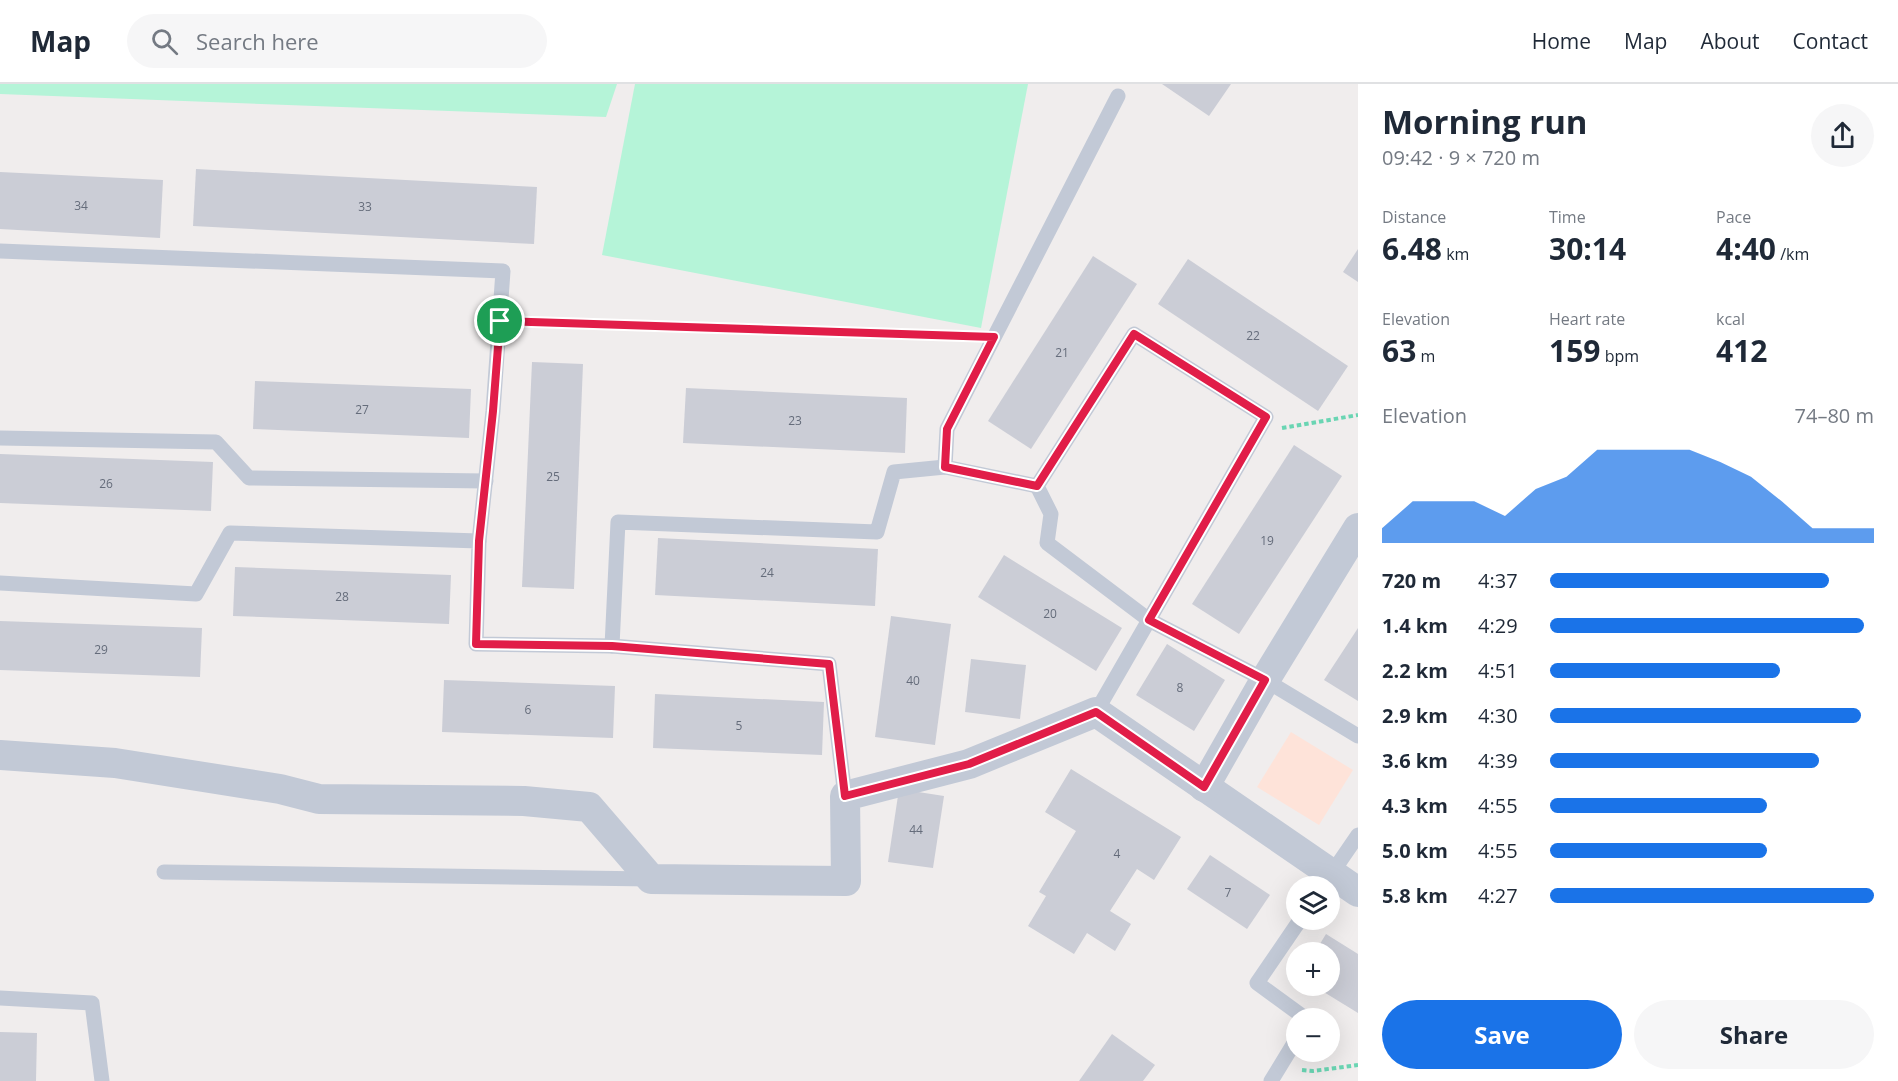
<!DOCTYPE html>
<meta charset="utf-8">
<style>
:root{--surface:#fff;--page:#f6f6f7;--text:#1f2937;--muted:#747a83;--line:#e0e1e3;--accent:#1a73e8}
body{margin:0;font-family:"Open Sans",sans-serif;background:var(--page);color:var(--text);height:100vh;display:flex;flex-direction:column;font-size:22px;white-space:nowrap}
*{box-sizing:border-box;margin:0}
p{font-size:20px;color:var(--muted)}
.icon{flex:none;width:33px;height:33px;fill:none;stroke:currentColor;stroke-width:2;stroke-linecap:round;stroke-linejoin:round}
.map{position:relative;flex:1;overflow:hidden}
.panel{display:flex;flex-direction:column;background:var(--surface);width:540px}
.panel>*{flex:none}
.buttons{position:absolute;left:1286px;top:792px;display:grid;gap:12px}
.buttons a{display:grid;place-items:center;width:54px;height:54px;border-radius:50%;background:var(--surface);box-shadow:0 6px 24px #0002;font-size:30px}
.pin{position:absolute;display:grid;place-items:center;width:51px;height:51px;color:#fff;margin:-26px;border:3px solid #fff;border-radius:50%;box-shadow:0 2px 6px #0007}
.round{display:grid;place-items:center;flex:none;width:63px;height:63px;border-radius:32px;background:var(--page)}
.headline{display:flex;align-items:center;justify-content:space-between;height:102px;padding:0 24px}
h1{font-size:33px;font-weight:700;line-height:45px}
.figures{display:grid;grid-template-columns:repeat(3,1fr);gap:9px;height:102px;padding:6px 24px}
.figures div{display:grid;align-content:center}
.figures b{font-size:30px;font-weight:700}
.figures small{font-size:16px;font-weight:400}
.figures p{font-size:16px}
.chart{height:168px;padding:12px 24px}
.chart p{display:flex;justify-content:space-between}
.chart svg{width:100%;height:108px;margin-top:6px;fill:var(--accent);opacity:.7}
.primary-button{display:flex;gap:12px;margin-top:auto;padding:12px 24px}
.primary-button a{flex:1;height:69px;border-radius:36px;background:var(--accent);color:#fff;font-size:24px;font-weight:700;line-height:69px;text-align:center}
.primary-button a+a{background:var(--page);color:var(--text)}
ul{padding:0 24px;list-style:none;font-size:20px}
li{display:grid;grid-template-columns:96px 72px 1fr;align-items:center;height:45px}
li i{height:15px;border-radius:8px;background:var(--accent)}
header{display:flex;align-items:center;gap:36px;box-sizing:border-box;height:84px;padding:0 30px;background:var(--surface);border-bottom:2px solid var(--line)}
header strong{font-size:28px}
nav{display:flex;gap:33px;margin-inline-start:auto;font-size:21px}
.search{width:420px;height:54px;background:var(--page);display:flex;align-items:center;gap:15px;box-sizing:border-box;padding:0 21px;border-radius:33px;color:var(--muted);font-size:22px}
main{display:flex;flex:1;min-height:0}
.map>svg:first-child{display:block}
.medical{fill:#fee3d9}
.green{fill:#b5f4d8}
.building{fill:#cbcdd6}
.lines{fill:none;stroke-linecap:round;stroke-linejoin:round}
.path{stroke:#6ad5b3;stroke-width:4;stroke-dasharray:4.5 3;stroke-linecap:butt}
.lane{stroke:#c2c9d6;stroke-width:15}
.street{stroke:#c2c9d6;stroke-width:30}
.route-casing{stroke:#fff;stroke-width:12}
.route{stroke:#e11d48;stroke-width:8}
.labels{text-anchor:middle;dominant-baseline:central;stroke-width:4.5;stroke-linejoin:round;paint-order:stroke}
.number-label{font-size:12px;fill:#656c7b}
</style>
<header>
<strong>Map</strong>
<div class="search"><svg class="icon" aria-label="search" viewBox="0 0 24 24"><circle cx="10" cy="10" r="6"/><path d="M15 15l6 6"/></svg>Search here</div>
<nav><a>Home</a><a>Map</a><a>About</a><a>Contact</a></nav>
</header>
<main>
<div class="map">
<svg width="1358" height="997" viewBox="0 0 1358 997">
<rect width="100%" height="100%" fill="#f0eded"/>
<path class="medical" d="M1291,648l62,38 -34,55 -62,-38z"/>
<g class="green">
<path d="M0,0h617l-11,33 -606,-23z"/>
<path d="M635,0h393l-47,244 -379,-73z"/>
</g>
<g class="building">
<path d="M1162,0h69l-22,32z"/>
<path d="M196,85l341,18 -3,57 -341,-18z"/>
<path d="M0,88l163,8 -3,58 -160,-9z"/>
<path d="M1358,165v33l-15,-10z"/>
<path d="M1093,172l44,28 -106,165 -43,-28z"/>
<path d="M1188,175l160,107 -30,45 -160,-107z"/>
<path d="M532,278l51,2 -9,225 -52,-2z"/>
<path d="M255,297l216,8 -2,49 -216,-9z"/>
<path d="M686,304l221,10 -2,55 -222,-10z"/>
<path d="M1294,361l48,31 -103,158 -47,-30z"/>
<path d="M0,370l213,8 -2,49 -211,-8z"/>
<path d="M658,454l220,11 -3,57 -220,-11z"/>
<path d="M1004,471l118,73 -26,43 -118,-74z"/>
<path d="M235,483l216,8 -2,49 -216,-8z"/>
<path d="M891,532l60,8 -16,121 -60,-8z"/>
<path d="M0,537l202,7 -2,49 -200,-7z"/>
<path d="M1358,544v73l-34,-21z"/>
<path d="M1167,560l58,36 -31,51 -58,-36z"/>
<path d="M971,575l55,6 -6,54 -55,-7z"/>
<path d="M444,596l171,6 -2,52 -171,-6z"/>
<path d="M655,610l169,8 -2,53 -169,-7z"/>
<path d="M1071,685l110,68 -27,43 -17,-11 -27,42 21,13 -16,27 -28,-18 -13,21 -46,-28 18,-30 -7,-4 37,-61 -31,-19z"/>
<path d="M899,705l45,7 -11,72 -45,-6z"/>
<path d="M1210,771l60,40 -23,34 -60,-40z"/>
<path d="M1326,850l32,20v59l-44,-27h15v-34h-14z"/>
<path d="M0,948l37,1 -1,48h-36z"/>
<path d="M1112,950l43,31 -12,16h-64z"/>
</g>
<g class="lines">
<g class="path">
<path d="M518,237l455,15"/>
<path d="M1282,344l76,-13"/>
<path d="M1302,986l11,1 45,-6"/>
</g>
<g class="lane">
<path d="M0,167l503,20 -10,140 -14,130"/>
<path d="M1134,250l132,83 -117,203 -102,-77 4,-29 -14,-28z"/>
<path d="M0,354l216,4 33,36 237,3"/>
<path d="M945,383l2,-38 171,-333"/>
<path d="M0,499l196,11 34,-61 249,8 -3,103 136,2 217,18 16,132"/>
<path d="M612,562l6,-124 259,10 17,-60 51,-5 92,19"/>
<path d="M1096,628l53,-92 116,60 93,56"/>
<path d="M164,788l487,7"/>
<path d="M1323,802l35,-51"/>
<path d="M1300,836l-43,63 48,35"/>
<path d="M0,914l92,5 10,78"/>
<path d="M1271,997l25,-41"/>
</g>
<g class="street">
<path d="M0,671l115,8 165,26 39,10 205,2 65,6 62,72 195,2 -1,-85 124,-32 127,-52 262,180"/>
<path d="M1204,703l61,-107 93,-152"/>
</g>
</g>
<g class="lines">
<g class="route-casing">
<path id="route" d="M500,237l494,16 -47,92 -2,38 92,19 97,-152 132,83 -117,203 116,60 -61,107 -108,-75 -127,52 -124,32 -16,-132 -217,-18 -136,-2 3,-103 14,-130z"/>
</g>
<use href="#route" class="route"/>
</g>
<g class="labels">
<g class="number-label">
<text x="81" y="121">34</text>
<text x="365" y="122">33</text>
<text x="1253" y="251">22</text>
<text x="1062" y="268">21</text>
<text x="362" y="325">27</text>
<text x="795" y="336">23</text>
<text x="553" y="392">25</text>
<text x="106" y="399">26</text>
<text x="1267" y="456">19</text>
<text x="767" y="488">24</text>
<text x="342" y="512">28</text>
<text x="1050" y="529">20</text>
<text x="101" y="565">29</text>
<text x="913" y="596">40</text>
<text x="1180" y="603">8</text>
<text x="528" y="625">6</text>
<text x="739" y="641">5</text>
<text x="916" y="745">44</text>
<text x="1117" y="769">4</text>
<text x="1228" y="808">7</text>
</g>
</g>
</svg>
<div class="buttons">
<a><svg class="icon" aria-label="layers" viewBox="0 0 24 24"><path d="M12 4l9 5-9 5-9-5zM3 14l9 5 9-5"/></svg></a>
<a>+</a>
<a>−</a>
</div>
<div class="pin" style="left:500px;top:237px;background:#1e9e55"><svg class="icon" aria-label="arrive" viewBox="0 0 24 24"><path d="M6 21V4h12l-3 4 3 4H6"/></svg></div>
</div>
<section class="panel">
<div class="headline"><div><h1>Morning run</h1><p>09:42 · 9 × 720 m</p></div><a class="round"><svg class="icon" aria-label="share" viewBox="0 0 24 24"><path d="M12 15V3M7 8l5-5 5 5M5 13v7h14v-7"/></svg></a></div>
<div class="figures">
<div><p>Distance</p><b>6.48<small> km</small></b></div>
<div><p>Time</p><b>30:14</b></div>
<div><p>Pace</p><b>4:40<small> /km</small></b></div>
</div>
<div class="figures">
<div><p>Elevation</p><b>63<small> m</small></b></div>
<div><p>Heart rate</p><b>159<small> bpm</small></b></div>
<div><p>kcal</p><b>412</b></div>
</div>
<div class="chart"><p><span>Elevation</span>74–80 m</p>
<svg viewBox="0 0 160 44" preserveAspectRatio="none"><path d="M0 44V38L10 27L20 27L30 27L40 33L50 22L60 17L70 6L80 6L90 6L100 6L110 11L120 17L130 27L140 38L150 38L160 38V44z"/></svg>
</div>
<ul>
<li><b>720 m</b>4:37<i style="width:86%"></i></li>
<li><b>1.4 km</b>4:29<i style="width:97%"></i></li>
<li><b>2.2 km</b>4:51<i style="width:71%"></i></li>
<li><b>2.9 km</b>4:30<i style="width:96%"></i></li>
<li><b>3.6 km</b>4:39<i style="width:83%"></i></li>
<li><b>4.3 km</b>4:55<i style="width:67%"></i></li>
<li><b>5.0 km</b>4:55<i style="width:67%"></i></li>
<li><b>5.8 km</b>4:27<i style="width:100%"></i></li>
</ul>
<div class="primary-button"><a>Save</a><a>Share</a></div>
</section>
</main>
